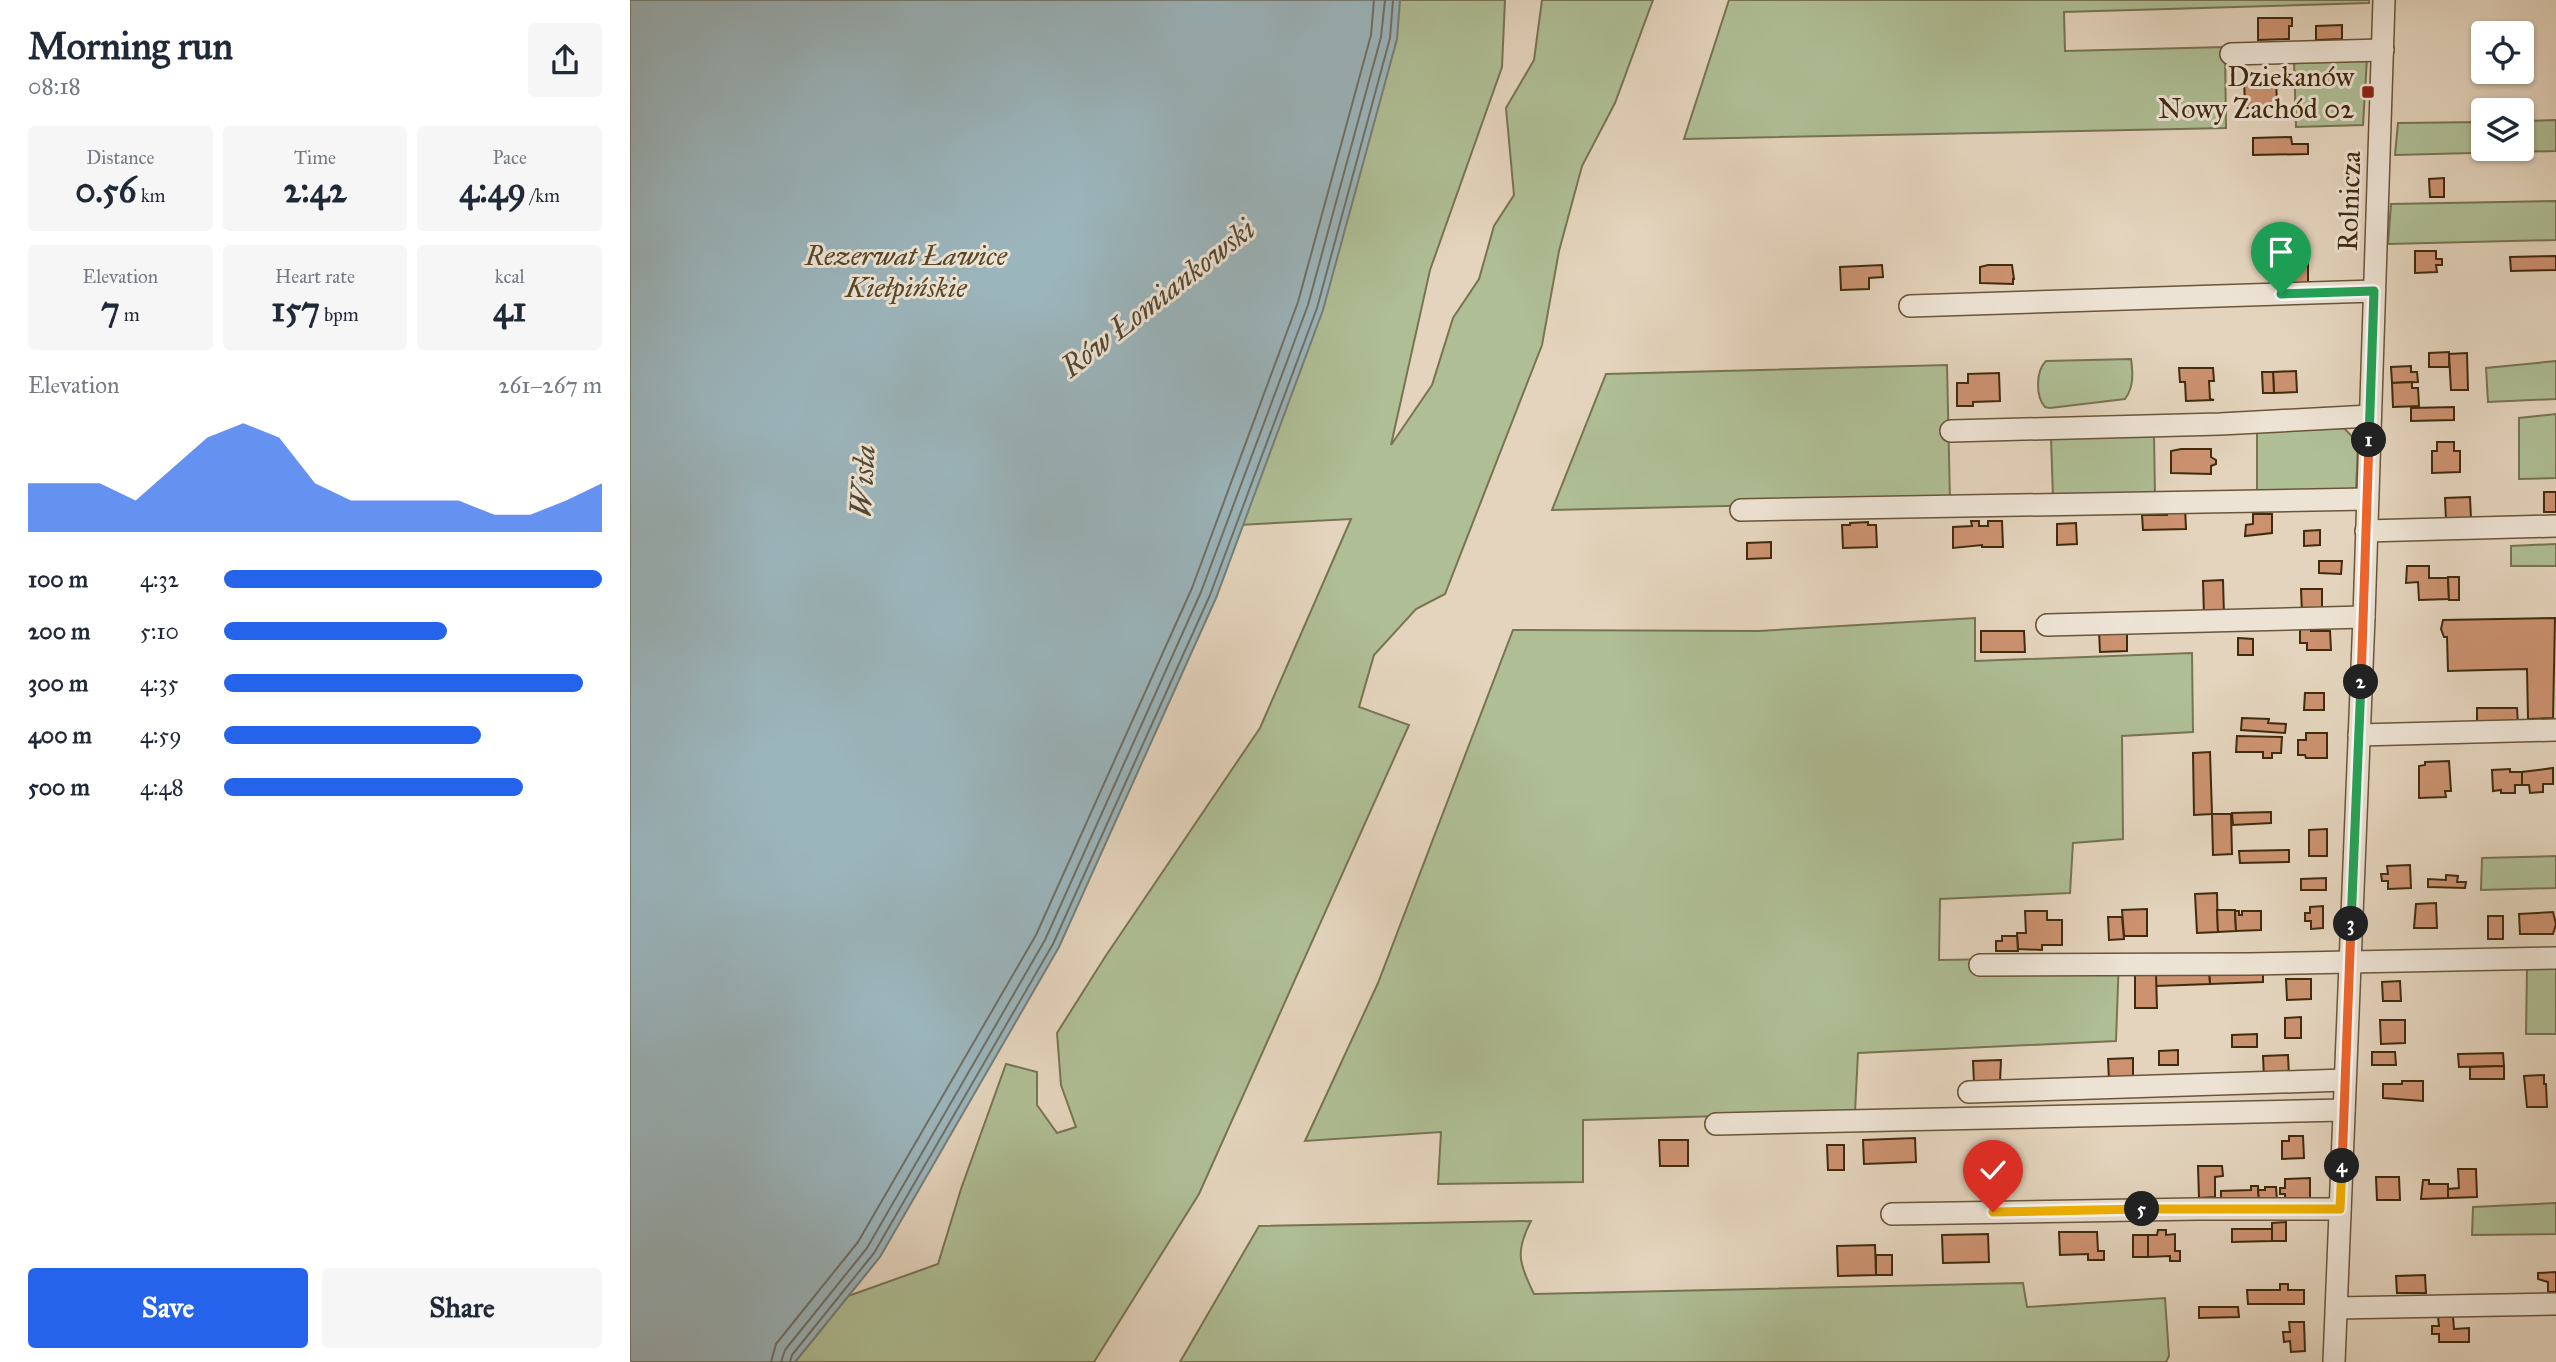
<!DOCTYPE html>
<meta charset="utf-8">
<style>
:root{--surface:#fff;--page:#f6f6f7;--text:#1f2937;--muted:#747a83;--accent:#2563eb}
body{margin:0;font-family:"IM FELL Great Primer",serif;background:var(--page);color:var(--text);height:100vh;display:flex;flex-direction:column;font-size:26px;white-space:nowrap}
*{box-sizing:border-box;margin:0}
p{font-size:23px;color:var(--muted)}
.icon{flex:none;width:38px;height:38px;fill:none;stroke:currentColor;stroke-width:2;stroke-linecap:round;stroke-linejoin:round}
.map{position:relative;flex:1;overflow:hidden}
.sheet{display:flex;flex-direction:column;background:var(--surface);width:630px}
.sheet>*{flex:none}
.tools{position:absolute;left:1841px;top:21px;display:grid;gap:14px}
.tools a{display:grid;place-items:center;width:63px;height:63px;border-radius:7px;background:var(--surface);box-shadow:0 2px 5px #0004;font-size:35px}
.pin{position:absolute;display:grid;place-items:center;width:60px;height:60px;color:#fff;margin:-72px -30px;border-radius:50% 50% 50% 0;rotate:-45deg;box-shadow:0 0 7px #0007}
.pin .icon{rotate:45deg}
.km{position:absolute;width:35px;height:35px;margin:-18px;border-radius:50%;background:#222;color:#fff;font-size:19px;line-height:35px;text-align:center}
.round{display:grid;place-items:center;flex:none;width:74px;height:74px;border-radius:7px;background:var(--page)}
.overview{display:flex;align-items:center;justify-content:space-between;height:119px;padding:0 28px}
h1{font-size:38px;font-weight:700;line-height:52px}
.stats{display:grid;grid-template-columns:repeat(3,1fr);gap:10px;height:119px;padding:7px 28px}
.stats div{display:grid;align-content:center;border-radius:7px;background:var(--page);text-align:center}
.stats b{font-size:35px;font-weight:700}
.stats small{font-size:19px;font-weight:400}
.stats p{font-size:19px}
.chart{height:196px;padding:14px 28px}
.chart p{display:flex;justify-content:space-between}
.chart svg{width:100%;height:126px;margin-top:7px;fill:var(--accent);opacity:.7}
.action{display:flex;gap:14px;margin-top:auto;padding:14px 28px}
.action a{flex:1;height:80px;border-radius:7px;background:var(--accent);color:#fff;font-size:28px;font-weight:700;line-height:80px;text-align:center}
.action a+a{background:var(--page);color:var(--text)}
ul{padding:0 28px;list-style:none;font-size:23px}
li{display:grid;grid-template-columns:112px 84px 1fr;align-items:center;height:52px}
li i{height:18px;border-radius:9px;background:var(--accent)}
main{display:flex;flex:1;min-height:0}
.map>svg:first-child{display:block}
.green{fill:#afbe95;stroke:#787452;stroke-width:2}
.water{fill:#9bb5bc;stroke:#777e76;stroke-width:2}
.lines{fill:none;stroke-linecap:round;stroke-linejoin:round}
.shore{stroke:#6e7065;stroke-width:2}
.building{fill:#cc9270;stroke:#412b0e;stroke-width:2}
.minor-casing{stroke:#6a553a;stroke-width:24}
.minor{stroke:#ede3d4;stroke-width:21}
.split-1-casing{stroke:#fff;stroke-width:14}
.split-2-casing{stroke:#fff;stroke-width:14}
.split-3-casing{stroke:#fff;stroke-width:14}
.split-4-casing{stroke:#fff;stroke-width:14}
.split-5-casing{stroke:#fff;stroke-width:14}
.split-6-casing{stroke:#fff;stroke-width:14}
.split-1{stroke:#22a559;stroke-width:9}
.split-2{stroke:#f0652b;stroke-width:9}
.split-3{stroke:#22a559;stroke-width:9}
.split-4{stroke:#f0652b;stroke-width:9}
.split-5{stroke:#f5b400;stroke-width:9}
.split-6{stroke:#f5b400;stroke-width:9}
.poi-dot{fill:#8f2418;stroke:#ede3d4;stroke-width:2.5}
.labels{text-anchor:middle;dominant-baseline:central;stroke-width:6;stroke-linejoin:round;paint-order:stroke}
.poi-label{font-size:28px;fill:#412b0e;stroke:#ede3d4;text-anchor:end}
.street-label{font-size:28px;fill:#412b0e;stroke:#ede3d4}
.park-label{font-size:28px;font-style:italic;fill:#574829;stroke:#ede3d4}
.water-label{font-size:30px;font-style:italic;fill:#534731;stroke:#ede3d4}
</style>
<main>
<section class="sheet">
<div class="overview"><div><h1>Morning run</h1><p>08:18</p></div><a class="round"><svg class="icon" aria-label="share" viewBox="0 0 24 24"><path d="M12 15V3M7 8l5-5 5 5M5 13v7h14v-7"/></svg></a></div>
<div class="stats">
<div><p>Distance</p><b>0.56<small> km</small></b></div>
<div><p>Time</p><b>2:42</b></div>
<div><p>Pace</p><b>4:49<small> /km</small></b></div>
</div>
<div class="stats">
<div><p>Elevation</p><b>7<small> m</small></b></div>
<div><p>Heart rate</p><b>157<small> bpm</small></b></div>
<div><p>kcal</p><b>41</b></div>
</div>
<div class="chart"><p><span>Elevation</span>261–267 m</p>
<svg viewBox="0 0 160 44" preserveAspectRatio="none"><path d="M0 44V27L10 27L20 27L30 33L40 22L50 11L60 6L70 11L80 27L90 33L100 33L110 33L120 33L130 38L140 38L150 33L160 27V44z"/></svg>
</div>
<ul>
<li><b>100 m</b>4:32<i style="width:100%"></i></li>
<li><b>200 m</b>5:10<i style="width:59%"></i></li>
<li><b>300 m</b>4:35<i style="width:95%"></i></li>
<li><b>400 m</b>4:59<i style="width:68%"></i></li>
<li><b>500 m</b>4:48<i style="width:79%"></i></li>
</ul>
<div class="action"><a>Save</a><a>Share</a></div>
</section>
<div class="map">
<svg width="1926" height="1362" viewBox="0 0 1926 1362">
<rect width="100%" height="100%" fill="#e4d4bd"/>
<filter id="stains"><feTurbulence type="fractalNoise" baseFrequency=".00286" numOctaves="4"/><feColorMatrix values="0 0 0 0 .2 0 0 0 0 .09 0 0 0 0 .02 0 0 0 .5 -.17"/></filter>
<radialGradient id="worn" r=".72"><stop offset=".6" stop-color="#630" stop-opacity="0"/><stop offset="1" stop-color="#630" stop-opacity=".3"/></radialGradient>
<g class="green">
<path d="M0,0h875l-3,67 -72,203 -39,175 41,-60 21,-67 26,-39 15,-53 20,-31 -8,-87 28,-48 8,-60h111l-38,103 -33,63 -23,85 -17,94 -97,249 -29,15 -42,46 -15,52 50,18 -210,469 -105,168h-299l53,-66 90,-32 23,-75 45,-125 31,8v33l20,28 19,-6 -15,-42 -4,-52 48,-76 155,-229 91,-209 -592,31z"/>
<path d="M1099,0h640v3l-305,9 1,39 160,-4 1,81 -542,11z"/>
<path d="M1737,58l-4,67 -67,2 -2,-67z"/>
<path d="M1926,120v31l-161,4 3,-32 85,-1v27h39v-28z"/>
<path d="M1926,201v39l-168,4 3,-40z"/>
<path d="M1501,359c2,14 3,28 -6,40l-75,9 -5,-1c-9,-10 -10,-35 1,-46z"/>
<path d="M1926,361v38l-68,3 -2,-34z"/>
<path d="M1317,365l3,136 -398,9 54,-136z"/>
<path d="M1926,414v64l-37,1v-61z"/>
<path d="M1714,428l14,15 -2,49 -99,2v-62z"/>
<path d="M1524,436l1,60 -102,2 -2,-60z"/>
<path d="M1926,544v22h-45v-20z"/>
<path d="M1345,618v43l217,-8 1,79 -71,4 1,103 -50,4 -3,50 -130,6 -1,61 180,-3 -3,84 -258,12 -3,59 -272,8v62l-145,2 3,-52 -136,9 73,-158 135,-353 246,1z"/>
<path d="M1926,856v32l-75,2 1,-32z"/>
<path d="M1926,966v68h-30l1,-67z"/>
<path d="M1926,1203v31l-84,1 1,-28z"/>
<path d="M901,1221c-16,30 -12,43 3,73l489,-11 4,24 138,-9 4,58 -3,6h-986l79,-136z"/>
</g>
<path class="water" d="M0,0h770l-3,39 -74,271 -107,288 -157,349 -179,310 -85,105h-165z"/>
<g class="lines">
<g class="shore">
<path d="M141,1362l5,-18 82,-102 178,-307 156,-347 106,-286 73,-267 3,-35"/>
<path d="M151,1362l4,-12 82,-102 178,-308 156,-348 107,-287 73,-268 4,-37"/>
<path d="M160,1362l2,-7 82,-102 179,-309 157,-349 107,-287 73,-270 3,-38"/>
</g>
</g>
<g class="building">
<path d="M1628,18h34v8h-3v13l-31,1z"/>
<path d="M1712,25v14l-26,1v-14z"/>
<path d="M1624,76v4h6v-4l1,4 6,-1v-3h9l1,31 -32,1 -1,-31z"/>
<path d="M1661,137l1,7h16v10l-55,1v-17z"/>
<path d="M1814,178v19h-14l-1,-18z"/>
<path d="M1785,251h21v8h6v6h-6l1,7 -22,1z"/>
<path d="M1926,256v14l-45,1 -1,-14z"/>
<path d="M1656,257h12v7l10,-1v25h-24l-1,-24h3z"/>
<path d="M1252,265l1,12 -14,1v11l-28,1 -1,-23z"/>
<path d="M1358,265h24l2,14h-1v5l-33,-1v-16z"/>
<path d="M1819,352v15h-20v-14z"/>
<path d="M1837,353l1,37h-17l-2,-36z"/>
<path d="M1781,366v6h6l1,10 -26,1 -1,-16z"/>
<path d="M1549,368h34l1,13h-5l1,18 4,1 -28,1 -1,-19h-5z"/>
<path d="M1666,371l1,21 -23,1 -1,-21z"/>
<path d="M1632,372h11l1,21h-11z"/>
<path d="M1369,373l1,28 -27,1v4h-16v-23h11v-9z"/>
<path d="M1782,382v6h6l1,18 -26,1 -1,-24z"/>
<path d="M1824,407v13l-43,1v-13z"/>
<path d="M1807,442h17v9h6v21l-28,1v-22h5z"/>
<path d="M1551,449h30v8l5,3v4l-5,2v8l-40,-1v-22z"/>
<rect x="1914" y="492" width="12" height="20"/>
<path d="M1840,497l1,22 -25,1 -1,-22z"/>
<path d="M1555,507l1,22 -43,1 -1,-15h25v-7z"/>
<path d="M1623,514h19v19l-27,3 1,-11 7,-1z"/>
<path d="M1341,521h8v5h9v-5h14l1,26h-21v-2l-29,3v-21l19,-1z"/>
<path d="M1238,522v3h8l1,22 -34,1 -1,-23h8v-2z"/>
<path d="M1446,523l1,21 -20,1v-21z"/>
<path d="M1690,530v15l-16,1v-15z"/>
<path d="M1141,542v16l-24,1v-16z"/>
<path d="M1689,561h23l-1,13 -22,-1z"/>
<path d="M1777,566h22v12h19l1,21 -30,1 -1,-18 -12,1z"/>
<path d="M1818,577h11v23h-10z"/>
<path d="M1593,580l1,36h-20l-1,-35z"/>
<path d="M1671,589h21v24h-20z"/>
<path d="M1925,618l-2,100 -25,1 -1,-50 -79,2 -1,-34h-3l-3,-8 2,-9z"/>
<path d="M1670,626h11v5h19l1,19h-24v-7h-7z"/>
<path d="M1497,630v21l-27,1 -1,-21z"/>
<path d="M1351,631h43l1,21h-44z"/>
<path d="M1608,638l15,1v16h-15z"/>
<path d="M1675,693h19v17h-20z"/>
<path d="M1847,708h40l1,16 -41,1z"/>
<path d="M1612,718l27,1 -1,4 18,1 -1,9 -44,-3z"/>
<path d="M1676,733h21v25h-21l-1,-3h-7v-15h8z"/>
<path d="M1607,736l45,1 -1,16h-9v5h-9v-6h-27z"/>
<path d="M1580,752l2,62 -18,1 -1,-62z"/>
<path d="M1819,761l2,30h-6l1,6 -27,1v-32l6,-1v-3z"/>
<path d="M1923,768v16h-10v8l-13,1 -1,-8h-7v-13z"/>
<path d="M1880,769v3h12v13h-7v8h-14v-3l-8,1 -1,-21z"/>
<path d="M1641,812v11l-38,2 -1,-12z"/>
<path d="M1582,814h19l1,40 -19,1z"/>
<path d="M1697,829v27h-18v-26z"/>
<path d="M1659,850v12l-49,1 -1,-12z"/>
<path d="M1780,865l1,23 -23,1v-8h-6l-1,-7h7l-1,-8z"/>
<path d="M1816,875l12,1 -1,6h9l-1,6 -37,-1v-8l18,1z"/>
<path d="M1696,878v12h-25v-11z"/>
<path d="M1587,893l1,39 -21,1 -2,-39z"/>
<path d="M1806,903l1,25h-23l2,-24z"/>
<path d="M1693,906v22l-12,1v-8h-6v-8h5v-6z"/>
<path d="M1517,909v27h-23l-2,-26z"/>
<path d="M1587,910h18l1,21 -18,1z"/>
<path d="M1395,911h22v9h15v25h-20v5l-24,-1 -1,-16h9z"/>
<path d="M1605,911h4v4h3v-4h19v19l-25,1z"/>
<path d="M1923,912l3,12 -3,10h-33l-1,-20z"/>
<rect x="1858" y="916" width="15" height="23"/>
<path d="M1478,917h14l2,22 -15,1z"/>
<path d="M1372,936h15l1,15h-22v-10h6z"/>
<path d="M1633,971v11l-53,2 -1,-11z"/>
<path d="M1579,973l1,11 -54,2v-12z"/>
<path d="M1526,974l1,34h-22v-33z"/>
<path d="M1656,979h25v20l-24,1z"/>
<path d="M1770,981l1,20h-18l-1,-19z"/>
<path d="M1671,1017v21h-16v-20z"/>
<path d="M1750,1020h25v23l-24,1z"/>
<path d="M1627,1034v13h-25v-12z"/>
<path d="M1548,1050v15h-19v-14z"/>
<path d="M1742,1052h23l1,13h-24z"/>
<path d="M1873,1053l1,13 -45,1 -1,-13z"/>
<path d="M1658,1055l1,22 -25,1 -1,-22z"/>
<path d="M1503,1058v22h-24l-1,-21z"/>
<path d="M1371,1060l-1,22 -26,1 -1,-22z"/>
<path d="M1874,1066v13h-34v-12z"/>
<path d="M1914,1075v9h2l1,23h-20l-3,-31z"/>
<path d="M1772,1081h21v20l-40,-3v-14h19z"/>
<path d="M1659,1136h14l1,22 -22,1v-18h7z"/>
<path d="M1285,1138l1,24 -52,2 -1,-24z"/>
<path d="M1029,1140h29v26h-28z"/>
<path d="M1197,1145h17v25h-16z"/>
<path d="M1568,1166h24l1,10 -8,1v20l-16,1z"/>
<path d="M1828,1169h18l1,28 -29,1v-9l11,-1z"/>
<path d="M1746,1177h23l1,23h-23z"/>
<path d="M1680,1178v23h-25v-7h-5v-6h5v-9z"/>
<path d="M1793,1180h6v4h19v14l-27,1z"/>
<path d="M1621,1186h7l1,15 -38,2v-12l30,-1z"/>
<path d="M1635,1187h11l1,14h-18l-1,-11h7z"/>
<path d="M1656,1222v19h-14v-18z"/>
<path d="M1602,1229h40v12l-40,1z"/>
<path d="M1528,1230h8v5l9,-1v17h5v10h-10v-5l-22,1v-22h9z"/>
<path d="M1429,1232h38l1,19h6v9h-16v-6l-28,1z"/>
<path d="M1358,1234l1,28 -46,1 -1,-28z"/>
<rect x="1503" y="1235" width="15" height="22"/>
<path d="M1245,1245l1,30 -38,1 -1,-30z"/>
<rect x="1246" y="1255" width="16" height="20"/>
<path d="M1926,1272v20h-8v-10l-10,-3v-6z"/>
<path d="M1795,1275l1,18h-29l-1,-17z"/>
<path d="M1650,1284h8v6h16v14h-56l-1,-14h33z"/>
<path d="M1569,1307h39l1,10 -40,1z"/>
<path d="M1808,1317h15l1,12 15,-1v14h-30v-8h-7v-8h7z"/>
<path d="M1659,1322h15l1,29 -14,1 -1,-11 -6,1 -1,-10h7z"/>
</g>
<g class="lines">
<g class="minor-casing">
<g id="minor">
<path d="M1601,54l152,-4"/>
<path d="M1280,306l464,-15"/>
<path d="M1321,431l269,-7 150,-8"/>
<path d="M1111,510l626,-11"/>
<path d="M1736,531l190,-5"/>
<path d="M1417,625l317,-8"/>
<path d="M1729,735l197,-5"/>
<path d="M1350,965l269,-1 307,-6"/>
<path d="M1339,1092l376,-12"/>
<path d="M1086,1124l628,-14"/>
<path d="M1262,1214l305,-5h143"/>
<path d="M1707,1308l219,-4"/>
<path d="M1704,1362l30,-745 20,-617"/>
</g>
</g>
<use href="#minor" class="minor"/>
</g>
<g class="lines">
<g class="split-1-casing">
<path id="split-1" d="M1651,294l93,-3 -5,149"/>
</g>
<g class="split-2-casing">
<path id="split-2" d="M1731,682l8,-242"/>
</g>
<g class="split-3-casing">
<path id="split-3" d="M1721,924l10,-242"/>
</g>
<g class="split-4-casing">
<path id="split-4" d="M1712,1166l9,-242"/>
</g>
<g class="split-5-casing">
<path id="split-5" d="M1512,1209h198l2,-43"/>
</g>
<g class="split-6-casing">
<path id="split-6" d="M1363,1212l149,-3"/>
</g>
<use href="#split-1" class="split-1"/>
<use href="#split-2" class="split-2"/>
<use href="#split-3" class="split-3"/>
<use href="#split-4" class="split-4"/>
<use href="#split-5" class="split-5"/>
<use href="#split-6" class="split-6"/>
</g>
<rect class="poi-dot" x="1731" y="85" width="14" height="14" rx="3.5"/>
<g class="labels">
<g class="poi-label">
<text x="1724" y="76">Dziekanów<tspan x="1724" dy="32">Nowy Zachód 02</tspan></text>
</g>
<g class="street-label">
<text transform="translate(1719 201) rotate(-88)">Rolnicza</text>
</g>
<g class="park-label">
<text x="276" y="255">Rezerwat Ławice<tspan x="276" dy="32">Kiełpińskie</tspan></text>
</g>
<g class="water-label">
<text transform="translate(528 298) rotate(-38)">Rów Łomiankowski</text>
<text transform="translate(233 481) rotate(-87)">Wisła</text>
</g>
</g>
<rect width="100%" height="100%" filter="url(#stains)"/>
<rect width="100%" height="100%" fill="url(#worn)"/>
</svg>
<div class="tools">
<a><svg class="icon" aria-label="locate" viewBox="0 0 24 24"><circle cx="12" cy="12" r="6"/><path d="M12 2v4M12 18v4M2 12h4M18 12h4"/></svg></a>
<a><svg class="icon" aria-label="layers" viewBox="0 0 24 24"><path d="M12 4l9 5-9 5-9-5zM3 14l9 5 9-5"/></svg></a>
</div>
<div class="pin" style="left:1651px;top:294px;background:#1e9e55"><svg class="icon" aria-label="arrive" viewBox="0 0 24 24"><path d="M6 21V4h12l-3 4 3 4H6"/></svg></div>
<div class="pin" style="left:1363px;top:1212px;background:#d93025"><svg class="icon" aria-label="check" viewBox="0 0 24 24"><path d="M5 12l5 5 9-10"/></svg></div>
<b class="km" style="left:1739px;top:440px">1</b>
<b class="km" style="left:1731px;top:682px">2</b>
<b class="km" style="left:1721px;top:924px">3</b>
<b class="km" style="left:1712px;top:1166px">4</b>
<b class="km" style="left:1512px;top:1209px">5</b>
</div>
</main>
